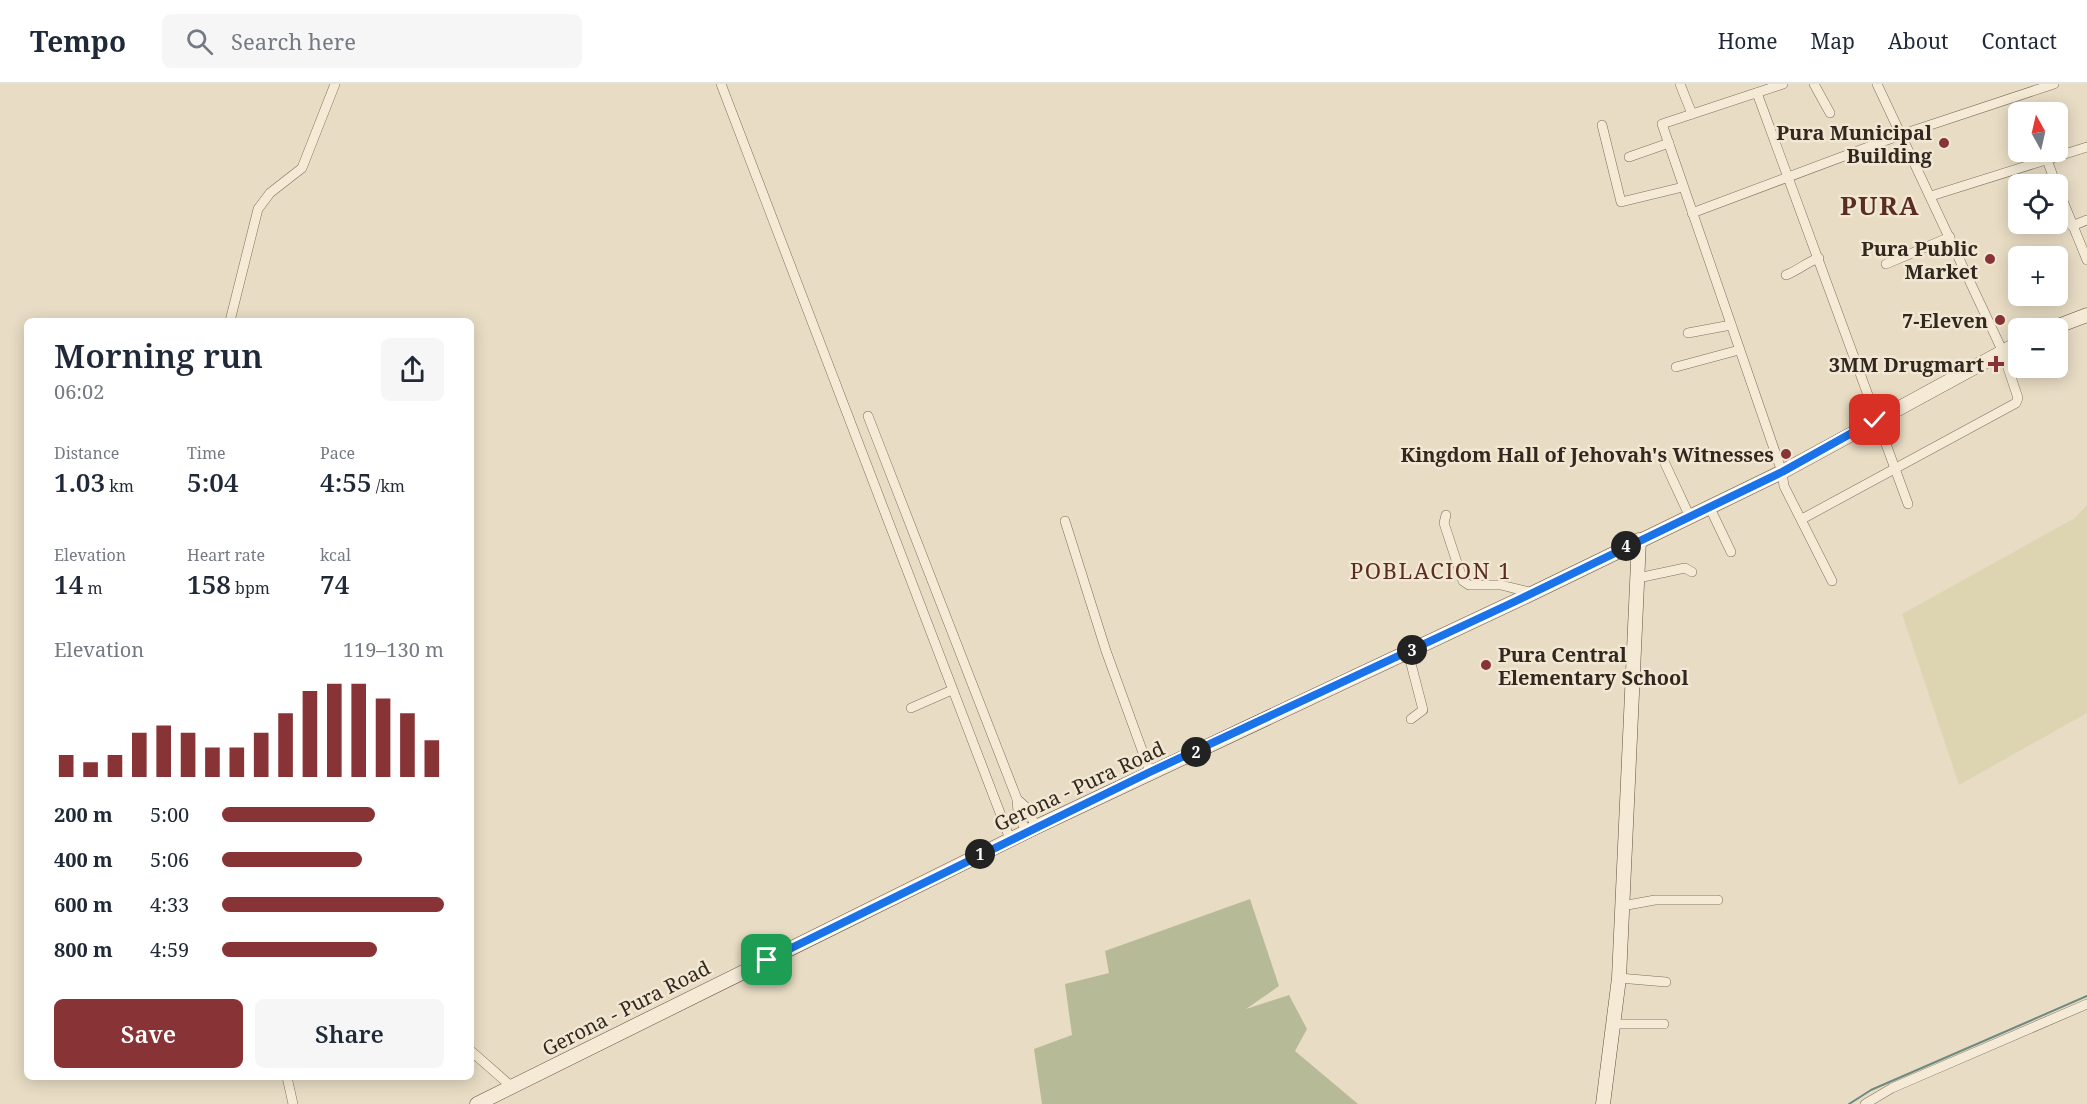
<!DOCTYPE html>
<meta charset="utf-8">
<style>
:root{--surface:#fff;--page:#f6f6f7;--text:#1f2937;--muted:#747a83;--line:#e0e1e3;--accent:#883436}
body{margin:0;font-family:"Noto Serif",serif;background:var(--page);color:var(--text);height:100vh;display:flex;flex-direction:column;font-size:22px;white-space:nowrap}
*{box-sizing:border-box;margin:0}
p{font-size:20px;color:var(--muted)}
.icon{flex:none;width:33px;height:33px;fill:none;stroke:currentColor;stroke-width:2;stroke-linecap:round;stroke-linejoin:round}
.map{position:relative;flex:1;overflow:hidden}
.drawer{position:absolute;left:24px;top:234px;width:450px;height:762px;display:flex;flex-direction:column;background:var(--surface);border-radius:9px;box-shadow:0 3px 15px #0003}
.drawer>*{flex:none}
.needle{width:39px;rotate:352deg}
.tools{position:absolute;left:2008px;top:18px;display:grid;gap:12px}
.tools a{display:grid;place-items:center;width:60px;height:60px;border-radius:9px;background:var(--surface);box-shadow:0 3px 15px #0003;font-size:30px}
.pin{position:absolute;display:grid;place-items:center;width:51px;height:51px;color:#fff;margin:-26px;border-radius:12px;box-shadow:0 3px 9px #0006}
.km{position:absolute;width:30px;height:30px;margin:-15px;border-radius:50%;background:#222;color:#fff;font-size:16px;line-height:30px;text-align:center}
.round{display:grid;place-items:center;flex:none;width:63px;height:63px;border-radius:9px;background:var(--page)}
.headline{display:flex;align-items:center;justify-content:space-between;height:102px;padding:0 30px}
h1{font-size:33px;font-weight:600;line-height:45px}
.stats{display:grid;grid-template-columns:repeat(3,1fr);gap:9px;height:102px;padding:6px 30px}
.stats div{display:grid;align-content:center}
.stats b{font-size:26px;font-weight:600}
.stats small{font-size:16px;font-weight:400}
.stats p{font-size:16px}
.chart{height:168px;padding:12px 30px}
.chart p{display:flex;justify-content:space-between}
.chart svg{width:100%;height:108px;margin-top:6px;stroke:var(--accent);stroke-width:6}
.cta{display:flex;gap:12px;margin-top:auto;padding:12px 30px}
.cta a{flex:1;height:69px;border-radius:9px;background:var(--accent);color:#fff;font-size:24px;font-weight:600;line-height:69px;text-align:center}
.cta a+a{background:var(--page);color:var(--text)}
ul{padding:0 30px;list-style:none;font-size:20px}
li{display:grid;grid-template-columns:96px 72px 1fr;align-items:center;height:45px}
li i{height:15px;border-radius:8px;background:var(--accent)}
header{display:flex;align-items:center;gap:36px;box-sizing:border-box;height:84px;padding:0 30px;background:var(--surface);border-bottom:2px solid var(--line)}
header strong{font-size:28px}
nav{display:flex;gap:33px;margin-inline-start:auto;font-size:21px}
.search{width:420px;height:54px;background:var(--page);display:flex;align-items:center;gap:15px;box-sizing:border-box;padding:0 21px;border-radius:9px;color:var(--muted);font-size:22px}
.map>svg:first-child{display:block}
.farmland{fill:#ddd5b2}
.cemetery{fill:#b7ba97}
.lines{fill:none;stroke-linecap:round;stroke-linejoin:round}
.stream{stroke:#6d8981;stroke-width:2}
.street-casing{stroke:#806f5c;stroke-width:10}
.secondary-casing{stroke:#625040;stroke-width:15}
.street{stroke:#f4ead6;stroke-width:9}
.secondary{stroke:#f4ead6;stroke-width:14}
.route-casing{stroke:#fff;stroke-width:12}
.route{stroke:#1a73e8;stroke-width:8}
.poi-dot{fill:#883436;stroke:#f1e7d2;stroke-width:2}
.labels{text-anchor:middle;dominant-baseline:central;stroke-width:5;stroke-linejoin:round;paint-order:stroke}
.poi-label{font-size:20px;font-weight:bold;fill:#32281f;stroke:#f1e7d2;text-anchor:end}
.street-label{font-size:20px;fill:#32281f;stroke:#f1e7d2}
.quarter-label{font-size:22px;letter-spacing:1.5px;fill:#5a2d23;stroke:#f1e7d2}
.district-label{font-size:26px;font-weight:bold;letter-spacing:1.5px;fill:#5a2d23;stroke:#f1e7d2}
</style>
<header>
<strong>Tempo</strong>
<div class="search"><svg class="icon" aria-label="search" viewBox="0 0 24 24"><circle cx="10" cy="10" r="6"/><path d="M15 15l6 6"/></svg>Search here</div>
<nav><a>Home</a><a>Map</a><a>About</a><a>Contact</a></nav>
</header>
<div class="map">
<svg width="2087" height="1020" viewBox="0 0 2087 1020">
<rect width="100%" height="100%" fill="#e8dcc4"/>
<path class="farmland" d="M2087,421v208l-128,72 -57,-171 173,-96z"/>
<path class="cemetery" d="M1250,815l29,87 -33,23 43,-14 18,34 -12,22 63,53h-316l-8,-55 38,-14 -7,-51 44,-11 -4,-22z"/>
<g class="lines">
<path class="stream" d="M1849,1020l22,-14 216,-94"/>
<g class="street-casing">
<g id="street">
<path d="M721,0l289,755"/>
<path d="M1680,0l12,30"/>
<path d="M1783,0l-121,40 120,348 2,14 48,95"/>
<path d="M1814,0l16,29"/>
<path d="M1757,9l151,411"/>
<path d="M1602,41l19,77 62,-15"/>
<path d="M1629,73l40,-14"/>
<path d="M2047,76l9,24"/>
<path d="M2058,105l29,71"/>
<path d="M1931,112l156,-49"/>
<path d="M1692,129l211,-79 151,-50"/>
<path d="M2072,142l15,-6"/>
<path d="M1886,180l64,-27"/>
<path d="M1786,191c13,-5 19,-12 33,-17"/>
<path d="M230,237l28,-112 12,-16 32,-25 33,-84"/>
<path d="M1688,249l43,-8"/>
<path d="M1676,283l63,-17"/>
<path d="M868,332l149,383 10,9 9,19"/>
<path d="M1662,373l27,58"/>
<path d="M1709,422l22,46"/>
<path d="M1446,431l-2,8 19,58 6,4h32l32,8"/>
<path d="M1802,435l214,-116 2,-5 -16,-48 -125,-266"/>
<path d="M1065,437l41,130 44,121"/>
<path d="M1638,494l47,-10 7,4"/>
<path d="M1408,568l15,58 -12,9"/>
<path d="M911,624l41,-18"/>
<path d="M1017,715l1,13 8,20"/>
<path d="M1622,822l33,-6h63"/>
<path d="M1619,894l47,4"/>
<path d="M1615,940h49"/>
<path d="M471,967l41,36"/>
<path d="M287,993l6,27"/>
<path d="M1865,1020l27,-16 195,-84"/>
</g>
</g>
<g class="secondary-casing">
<g id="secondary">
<path d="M2053,244l34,-13"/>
<path d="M477,1020l559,-277 497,-234 249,-121 237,-129"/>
<path d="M1603,1020l16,-126 20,-438"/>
</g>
</g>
<use href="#street" class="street"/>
<use href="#secondary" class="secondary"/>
</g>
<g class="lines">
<g class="route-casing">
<path id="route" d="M767,876l383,-188 366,-171 266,-129 93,-52"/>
</g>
<use href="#route" class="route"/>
</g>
<g class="poi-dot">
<circle cx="1944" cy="59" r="6"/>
<circle cx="1990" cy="175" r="6"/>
<circle cx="2000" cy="236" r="6"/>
<path d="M1993 271h6v6h6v6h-6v6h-6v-6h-6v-6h6z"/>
<circle cx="1786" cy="370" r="6"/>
<circle cx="1486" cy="581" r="6"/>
</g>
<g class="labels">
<g class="poi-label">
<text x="1932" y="48">Pura Municipal<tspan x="1932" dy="23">Building</tspan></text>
<text x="1978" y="164">Pura Public<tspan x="1978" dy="23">Market</tspan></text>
<text x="1988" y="236">7-Eleven</text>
<text x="1984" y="280">3MM Drugmart</text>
<text x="1774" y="370">Kingdom Hall of Jehovah's Witnesses</text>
<text x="1498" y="570" text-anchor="start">Pura Central<tspan x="1498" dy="23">Elementary School</tspan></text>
</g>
<g class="street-label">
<text transform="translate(1079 702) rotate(-25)">Gerona - Pura Road</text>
<text transform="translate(626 924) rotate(-27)">Gerona - Pura Road</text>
</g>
<g class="quarter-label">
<text x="1431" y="486">POBLACION 1</text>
</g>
<g class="district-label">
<text x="1880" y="121">PURA</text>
</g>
</g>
</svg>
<div class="tools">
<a><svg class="needle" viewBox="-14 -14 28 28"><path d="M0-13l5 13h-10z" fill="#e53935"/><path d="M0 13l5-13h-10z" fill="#747a83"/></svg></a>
<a><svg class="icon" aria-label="locate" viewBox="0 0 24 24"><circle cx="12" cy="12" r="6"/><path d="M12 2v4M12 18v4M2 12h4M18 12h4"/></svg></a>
<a>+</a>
<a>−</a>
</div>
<div class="pin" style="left:767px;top:876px;background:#1e9e55"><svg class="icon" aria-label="arrive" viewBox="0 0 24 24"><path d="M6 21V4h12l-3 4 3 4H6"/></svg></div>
<div class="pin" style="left:1875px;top:336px;background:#d93025"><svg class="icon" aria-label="check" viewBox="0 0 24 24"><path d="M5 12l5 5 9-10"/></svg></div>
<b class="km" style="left:980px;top:770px">1</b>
<b class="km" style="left:1196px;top:668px">2</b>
<b class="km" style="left:1412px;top:566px">3</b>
<b class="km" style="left:1626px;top:462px">4</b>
<section class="drawer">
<div class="headline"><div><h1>Morning run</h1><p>06:02</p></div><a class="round"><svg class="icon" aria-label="share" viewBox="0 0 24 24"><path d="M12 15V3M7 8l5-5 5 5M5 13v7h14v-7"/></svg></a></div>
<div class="stats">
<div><p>Distance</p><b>1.03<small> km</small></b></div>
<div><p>Time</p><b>5:04</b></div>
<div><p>Pace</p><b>4:55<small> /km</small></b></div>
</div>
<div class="stats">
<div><p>Elevation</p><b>14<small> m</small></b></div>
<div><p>Heart rate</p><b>158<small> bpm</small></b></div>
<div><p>kcal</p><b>74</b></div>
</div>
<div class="chart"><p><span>Elevation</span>119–130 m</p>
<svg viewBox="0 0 160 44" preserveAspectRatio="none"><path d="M5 44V35M15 44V38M25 44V35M35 44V26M45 44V23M55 44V26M65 44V32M75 44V32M85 44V26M95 44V18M105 44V9M115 44V6M125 44V6M135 44V12M145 44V18M155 44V29"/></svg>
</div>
<ul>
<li><b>200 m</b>5:00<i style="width:69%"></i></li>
<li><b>400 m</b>5:06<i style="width:63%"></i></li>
<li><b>600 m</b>4:33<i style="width:100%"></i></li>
<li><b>800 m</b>4:59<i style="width:70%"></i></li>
</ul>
<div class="cta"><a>Save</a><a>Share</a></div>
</section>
</div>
